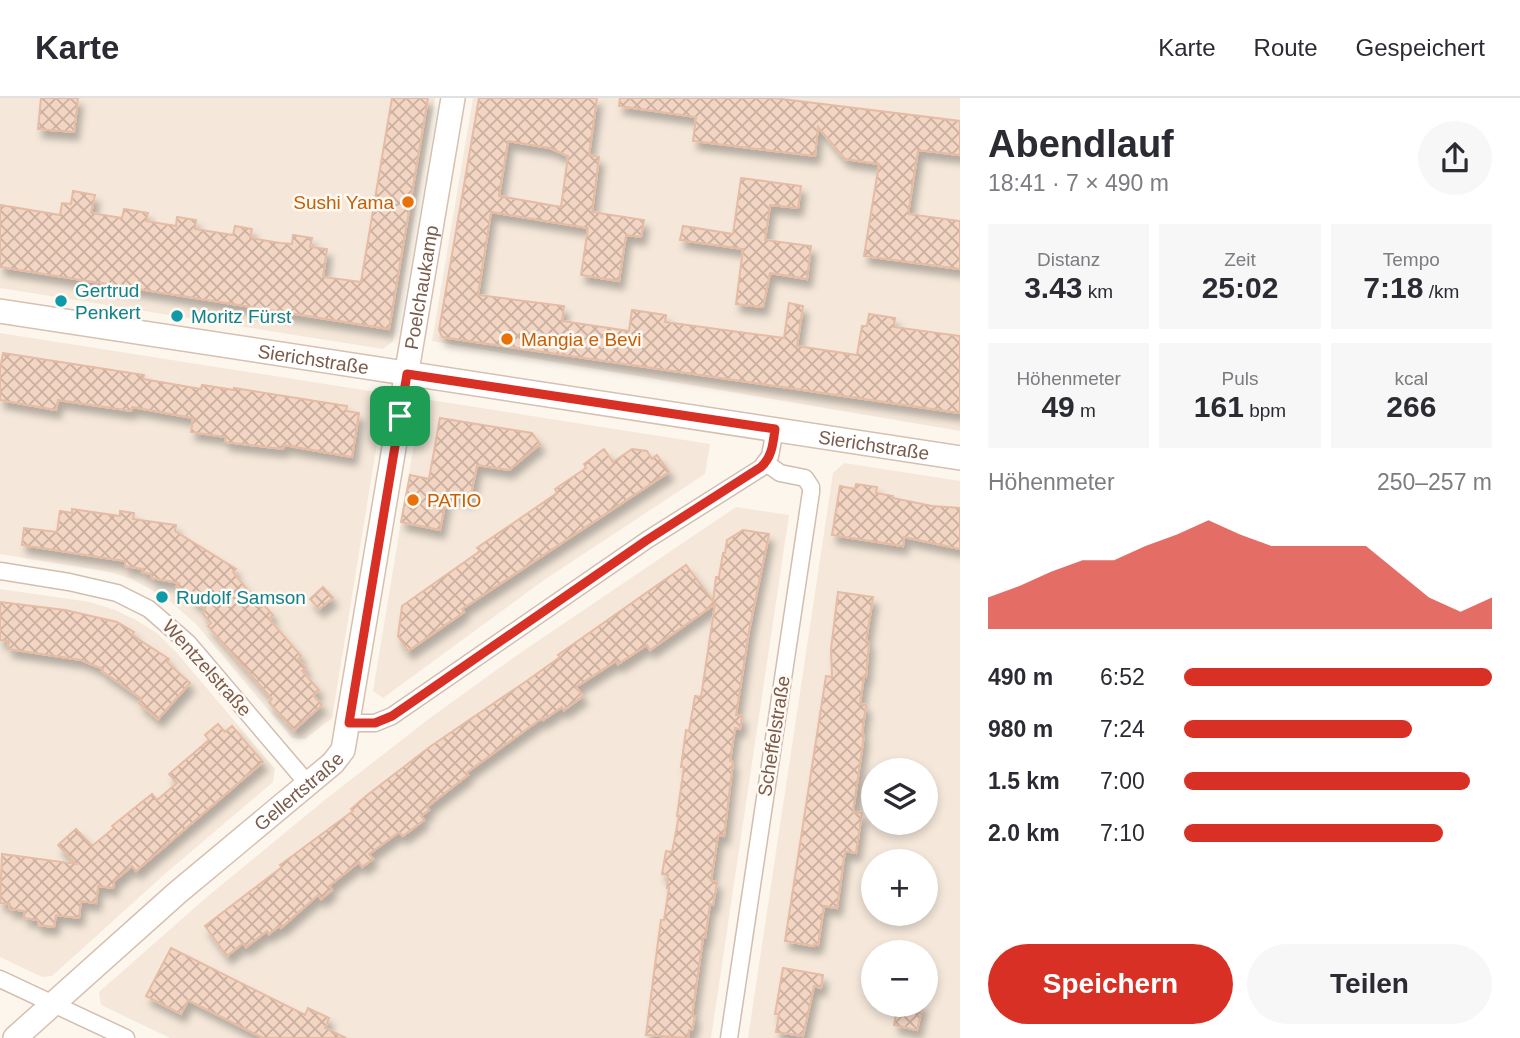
<!DOCTYPE html>
<html lang="de">
<meta charset="utf-8">
<style>
:root{--surface:#fff;--page:#f7f7f7;--text:#2b2b33;--muted:#7c7c81;--line:#e1e1e2;--accent:#d93025}
body{margin:0;font-family:Arial,sans-serif;background:var(--page);color:var(--text);height:100vh;display:flex;flex-direction:column;font-size:26px;white-space:nowrap}
*{box-sizing:border-box;margin:0}
p{font-size:23px;color:var(--muted)}
.icon{flex:none;width:38px;height:38px;fill:none;stroke:currentColor;stroke-width:2;stroke-linecap:round;stroke-linejoin:round}
.map{position:relative;flex:1;overflow:hidden}
.details{display:flex;flex-direction:column;background:var(--surface);width:560px}
.details>*{flex:none}
.buttons{position:absolute;left:861px;top:660px;display:grid;gap:14px}
.buttons a{display:grid;place-items:center;width:77px;height:77px;border-radius:50%;background:var(--surface);box-shadow:0 4px 10px #0003;font-size:35px}
.pin{position:absolute;display:grid;place-items:center;width:60px;height:60px;color:#fff;margin:-30px;border-radius:14px;box-shadow:0 4px 10px #0006}
.round{display:grid;place-items:center;flex:none;width:74px;height:74px;border-radius:37px;background:var(--page)}
.headline{display:flex;align-items:center;justify-content:space-between;height:119px;padding:0 28px}
h1{font-size:38px;font-weight:700;line-height:52px}
.figures{display:grid;grid-template-columns:repeat(3,1fr);gap:10px;height:119px;padding:7px 28px}
.figures div{display:grid;align-content:center;border-radius:0px;background:var(--page);text-align:center}
.figures b{font-size:30px;font-weight:700}
.figures small{font-size:19px;font-weight:400}
.figures p{font-size:19px}
.chart{height:196px;padding:14px 28px}
.chart p{display:flex;justify-content:space-between}
.chart svg{width:100%;height:126px;margin-top:7px;fill:var(--accent);opacity:.7}
.button{display:flex;gap:14px;margin-top:auto;padding:14px 28px}
.button a{flex:1;height:80px;border-radius:42px;background:var(--accent);color:#fff;font-size:28px;font-weight:700;line-height:80px;text-align:center}
.button a+a{background:var(--page);color:var(--text)}
ul{padding:0 28px;list-style:none;font-size:23px}
li{display:grid;grid-template-columns:112px 84px 1fr;align-items:center;height:52px}
li i{height:18px;border-radius:9px;background:var(--accent)}
header{display:flex;align-items:center;gap:42px;box-sizing:border-box;height:98px;padding:0 35px;background:var(--surface);border-bottom:2px solid var(--line)}
header strong{font-size:33px}
nav{display:flex;gap:38px;margin-inline-start:auto;font-size:24px}
main{display:flex;flex:1;min-height:0}
.map>svg:first-child{display:block}
.residential{fill:#f5e8da;fill-rule:evenodd}
.building{fill:url(#building-cross-hatch);stroke:#e6bba3;stroke-width:2;fill-rule:evenodd;filter:url(#shadow)}
.lines{fill:none;stroke-linecap:round;stroke-linejoin:round}
.street-casing{stroke:#d1beb0;stroke-width:19}
.secondary-casing{stroke:#d6c0b0;stroke-width:26}
.street{stroke:#fff;stroke-width:16}
.secondary{stroke:#fff;stroke-width:23}
.route-casing{stroke:#fff;stroke-width:14}
.route{stroke:#d93025;stroke-width:9}
.food-dot{fill:#e8710a;stroke:#fffaf3;stroke-width:2.5}
.culture-dot{fill:#0f9aa8;stroke:#fffaf3;stroke-width:2.5}
.labels{text-anchor:middle;dominant-baseline:central;stroke-width:5;stroke-linejoin:round;paint-order:stroke}
.food-label{font-size:19px;fill:#c56008;stroke:#fffaf3;text-anchor:start}
.street-label{font-size:19px;fill:#7a5c4d;stroke:#fffaf3}
.culture-label{font-size:19px;fill:#0d838f;stroke:#fffaf3;text-anchor:start}
</style>
<header>
<strong>Karte</strong>
<nav><a>Karte</a><a>Route</a><a>Gespeichert</a></nav>
</header>
<main>
<div class="map">
<svg width="960" height="940" viewBox="0 0 960 940">
<defs>
<pattern id="building-cross-hatch" width="8" height="8" patternUnits="userSpaceOnUse" patternTransform="scale(1.75)"><rect width="8" height="8" fill="#f3d5c3"/><path d="M0 0l8 8M0 8l8-8" fill="none" stroke="#cab0a1"/></pattern>
<filter id="shadow"><feDropShadow dx="4.5" dy="8" stdDeviation="3.5" flood-color="#0004"/></filter>
</defs>
<rect width="100%" height="100%" fill="#fdf6ec"/>
<g class="residential">
<path d="M0,0h435l-42,243 -10,8 -383,-61z"/>
<path d="M473,0h487v333l-528,-90z"/>
<path d="M0,235l376,59 8,9 -52,317 -27,21 -13,-1 -97,-115 -29,-25 -34,-19 -22,-7 -110,-18z"/>
<path d="M430,302l280,44 -5,30 -161,106 -161,118 -10,-7 47,-284z"/>
<path d="M844,365l116,18v557h-212l85,-565zM873,672h53v52h-53zM873,763h53v53h-53zM873,854h53v52h-53z"/>
<path d="M736,409l53,8 -78,523h-541l-69,-33 -2,-13 109,-96 118,-97 104,-81 93,-67z"/>
<path d="M0,491l90,13 25,8 21,10 22,14 19,19 98,116 -2,13 -107,91 -114,103 -10,1 -42,-20z"/>
</g>
<g class="building">
<path d="M41,0h37l-4,34 -36,-3z"/>
<path d="M392,0h36l-39,231 -389,-62v-62l60,10 2,-12 9,1 2,-13 22,4 -4,18 31,5 2,-9 24,4 -2,8 30,5 1,-9 19,3 -1,9 38,6 2,-9 17,3 -2,9 30,5 12,1 1,-9 19,3 -2,9 17,2 -4,28 38,5z"/>
<path d="M479,0h118l-8,57 10,2 -7,55 52,8 -3,17 -15,-2 -7,46 -38,-6 7,-47 -97,-16 -13,83 86,11 -2,15 67,10 3,-21 34,5 -1,7 119,16 5,-35 14,3 -6,40 60,9 5,-29h5l2,-12 26,4 -1,9 66,9v77l-518,-76 -3,-7zM508,43l42,7 18,8 -7,51 -62,-11z"/>
<path d="M620,0h154l186,23v34l-42,-5 -10,64 52,7v48l-96,-13 15,-92 -34,-5 -27,-32 -3,29 -122,-15 3,-24 -77,-11z"/>
<path d="M741,80l60,8 -3,22 -28,-3 -5,35 46,6 -4,33 -37,-6 -7,34 -27,-3 7,-55 -63,-9 3,-14 50,8z"/>
<path d="M3,255l141,22 -1,4 58,10 1,-4 32,5v-2l113,18 -1,5 13,2 -7,44 -68,-12 -1,4 -58,-7 1,-5 -35,-5 2,-14 -61,-11 -1,4 -73,-11 -2,10 -56,-10v-31z"/>
<path d="M440,320l92,15 8,11 -31,26 -32,-5 -7,34 -23,-4 -7,35 -39,-8 9,-47 19,4z"/>
<path d="M604,351l9,13 19,-13 15,2 5,8 5,-4 12,17 -207,137 2,3 -56,39 -10,-15 4,-30 78,-55 -3,-3 80,-55 -2,-4 31,-21 -2,-4z"/>
<path d="M856,386l21,3 -1,6 17,3v2l39,8 28,2v41l-56,-12 -1,9 -71,-11 8,-49 15,3z"/>
<path d="M72,411l48,7v-5l14,2 -1,6 43,6 -1,6 61,38 -3,3 28,35 3,-2 9,10 -4,4 32,37 -3,3 8,9 -4,3 17,19 -6,5 9,10 -28,25 -25,-28 3,-3 -64,-73 3,-3 -8,-9 2,-5 -14,-10 4,-5 -19,-7 3,-4 -28,-5v-4l-9,-2 1,-3 -18,-3v-5l-103,-16 2,-17 33,4 3,-21 12,2z"/>
<path d="M743,432l26,4 -20,97 -13,84 6,1 -2,13 -5,-1 -5,33 3,1 -9,74 -6,-1 -7,46 6,1 -4,23 -3,-1 -5,34h-2l-11,78h3l-3,14h-3l-1,8 -42,-3 12,-93 3,-22h3l5,-32h-2l1,-13 -6,-1 4,-23 6,1 7,-36h-2l7,-49h-3l5,-37 3,1 6,-35 6,1 14,-93 -65,46 -3,-5 -29,19 -2,-3 -40,26 7,9 -19,14 -2,-3 -19,13 -1,-2 -76,55 2,2 -41,32 2,3 -8,6 3,4 -21,16 -4,-4 -30,22 4,5 -11,8 -3,-5 -30,24 3,4 -11,9 -3,-4 -37,33 -2,-2 -10,8 -2,-3 -21,16 -3,-4 -16,13 -22,-30 77,-59 -2,-2 73,-54 -2,-2 15,-13 65,-50 97,-66 32,-23 -2,-2 128,-90 27,36 3,-24h3l4,-24h2l2,-13z"/>
<path d="M323,489l10,11 -14,11 -9,-10z"/>
<path d="M838,494l35,5 -7,44 3,1 -3,35 -2,-1 -4,28 6,1 -4,29 2,1 -11,77 9,1 -6,40 -11,-2 -8,57 -13,-2 -6,39 -4,-1v2l-29,-5 41,-265 6,1 -1,-28z"/>
<path d="M0,504l65,8 52,12 17,10 -2,3 37,24 -2,3 23,21 -32,36 -19,-16 3,-4 -40,-28 1,-2 -22,-9 -73,-11 1,-8 -9,-1z"/>
<path d="M218,626l7,8 7,-6 31,36 -127,109 -4,-5 -18,15 -1,7 -15,-2 -2,17 -15,-2 -2,17 -23,-3 -2,12 -16,-2v-5l-14,-2 1,-7 -16,-2 1,-5 -10,-1 2,-49 74,10 -18,-19 18,-16 16,17 22,-18 -2,-2 40,-32 5,6 20,-17 -8,-9 40,-34 -4,-5z"/>
<path d="M171,850l134,67 3,-7 21,10 -4,10 21,10h-83l-75,-38 -7,14 -35,-18z"/>
<path d="M783,870l40,7 -2,13 -7,-2 -11,50 -27,-4 3,-18h-4z"/>
<path d="M898,906h25l-6,26 -23,-5z"/>
</g>
<g class="lines">
<g class="street-casing">
<g id="street">
<path d="M0,473l69,11 48,11 32,16 39,34 120,141"/>
<path d="M349,625h26l17,-7 255,-176 114,-72 9,-12 5,-27"/>
<path d="M0,881l126,59"/>
<path d="M729,940l82,-546v-5l-6,-9 -25,-5 -14,-10"/>
</g>
</g>
<g class="secondary-casing">
<g id="secondary">
<path id="s1" d="M0,213l960,147"/>
<path id="s2" d="M15,940l162,-145 156,-130 10,-13 110,-652"/>
</g>
</g>
<use href="#street" class="street"/>
<use href="#secondary" class="secondary"/>
</g>
<g class="lines">
<g class="route-casing">
<path id="route" d="M407,276l368,55c-2,15 -3,28 -14,38l-114,73 -255,176 -17,7h-26z"/>
</g>
<use href="#route" class="route"/>
</g>
<g class="food-dot">
<circle cx="408" cy="104" r="7"/>
<circle cx="507" cy="241" r="7"/>
<circle cx="413" cy="402" r="7"/>
</g>
<g class="culture-dot">
<circle cx="61" cy="203" r="7"/>
<circle cx="177" cy="218" r="7"/>
<circle cx="162" cy="499" r="7"/>
</g>
<g class="labels">
<g class="food-label">
<text x="394" y="104" text-anchor="end">Sushi Yama</text>
<text x="521" y="241">Mangia e Bevi</text>
<text x="427" y="402">PATIO</text>
</g>
<g class="street-label">
<text stroke="none"><textPath href="#s2" startOffset="906">Poelchaukamp</textPath></text>
<text stroke="none"><textPath href="#s1" startOffset="317">Sierichstraße</textPath></text>
<text stroke="none"><textPath href="#s1" startOffset="884">Sierichstraße</textPath></text>
<text transform="translate(207 570) rotate(48)">Wentzelstraße</text>
<text transform="translate(774 638) rotate(-81)">Scheffelstraße</text>
<text stroke="none"><textPath href="#s2" startOffset="376">Gellertstraße</textPath></text>
</g>
<g class="culture-label">
<text x="75" y="192">Gertrud<tspan x="75" dy="22">Penkert</tspan></text>
<text x="191" y="218">Moritz Fürst</text>
<text x="176" y="499">Rudolf Samson</text>
</g>
</g>
</svg>
<div class="buttons">
<a><svg class="icon" aria-label="layers" viewBox="0 0 24 24"><path d="M12 4l9 5-9 5-9-5zM3 14l9 5 9-5"/></svg></a>
<a>+</a>
<a>−</a>
</div>
<div class="pin" style="left:400px;top:318px;background:#1e9e55"><svg class="icon" aria-label="arrive" viewBox="0 0 24 24"><path d="M6 21V4h12l-3 4 3 4H6"/></svg></div>
</div>
<section class="details">
<div class="headline"><div><h1>Abendlauf</h1><p>18:41 · 7 × 490 m</p></div><a class="round"><svg class="icon" aria-label="share" viewBox="0 0 24 24"><path d="M12 15V3M7 8l5-5 5 5M5 13v7h14v-7"/></svg></a></div>
<div class="figures">
<div><p>Distanz</p><b>3.43<small> km</small></b></div>
<div><p>Zeit</p><b>25:02</b></div>
<div><p>Tempo</p><b>7:18<small> /km</small></b></div>
</div>
<div class="figures">
<div><p>Höhenmeter</p><b>49<small> m</small></b></div>
<div><p>Puls</p><b>161<small> bpm</small></b></div>
<div><p>kcal</p><b>266</b></div>
</div>
<div class="chart"><p><span>Höhenmeter</span>250–257 m</p>
<svg viewBox="0 0 160 44" preserveAspectRatio="none"><path d="M0 44V33L10 29L20 24L30 20L40 20L50 15L60 11L70 6L80 11L90 15L100 15L110 15L120 15L130 24L140 33L150 38L160 33V44z"/></svg>
</div>
<ul>
<li><b>490 m</b>6:52<i style="width:100%"></i></li>
<li><b>980 m</b>7:24<i style="width:74%"></i></li>
<li><b>1.5 km</b>7:00<i style="width:93%"></i></li>
<li><b>2.0 km</b>7:10<i style="width:84%"></i></li>
</ul>
<div class="button"><a>Speichern</a><a>Teilen</a></div>
</section>
</main>
